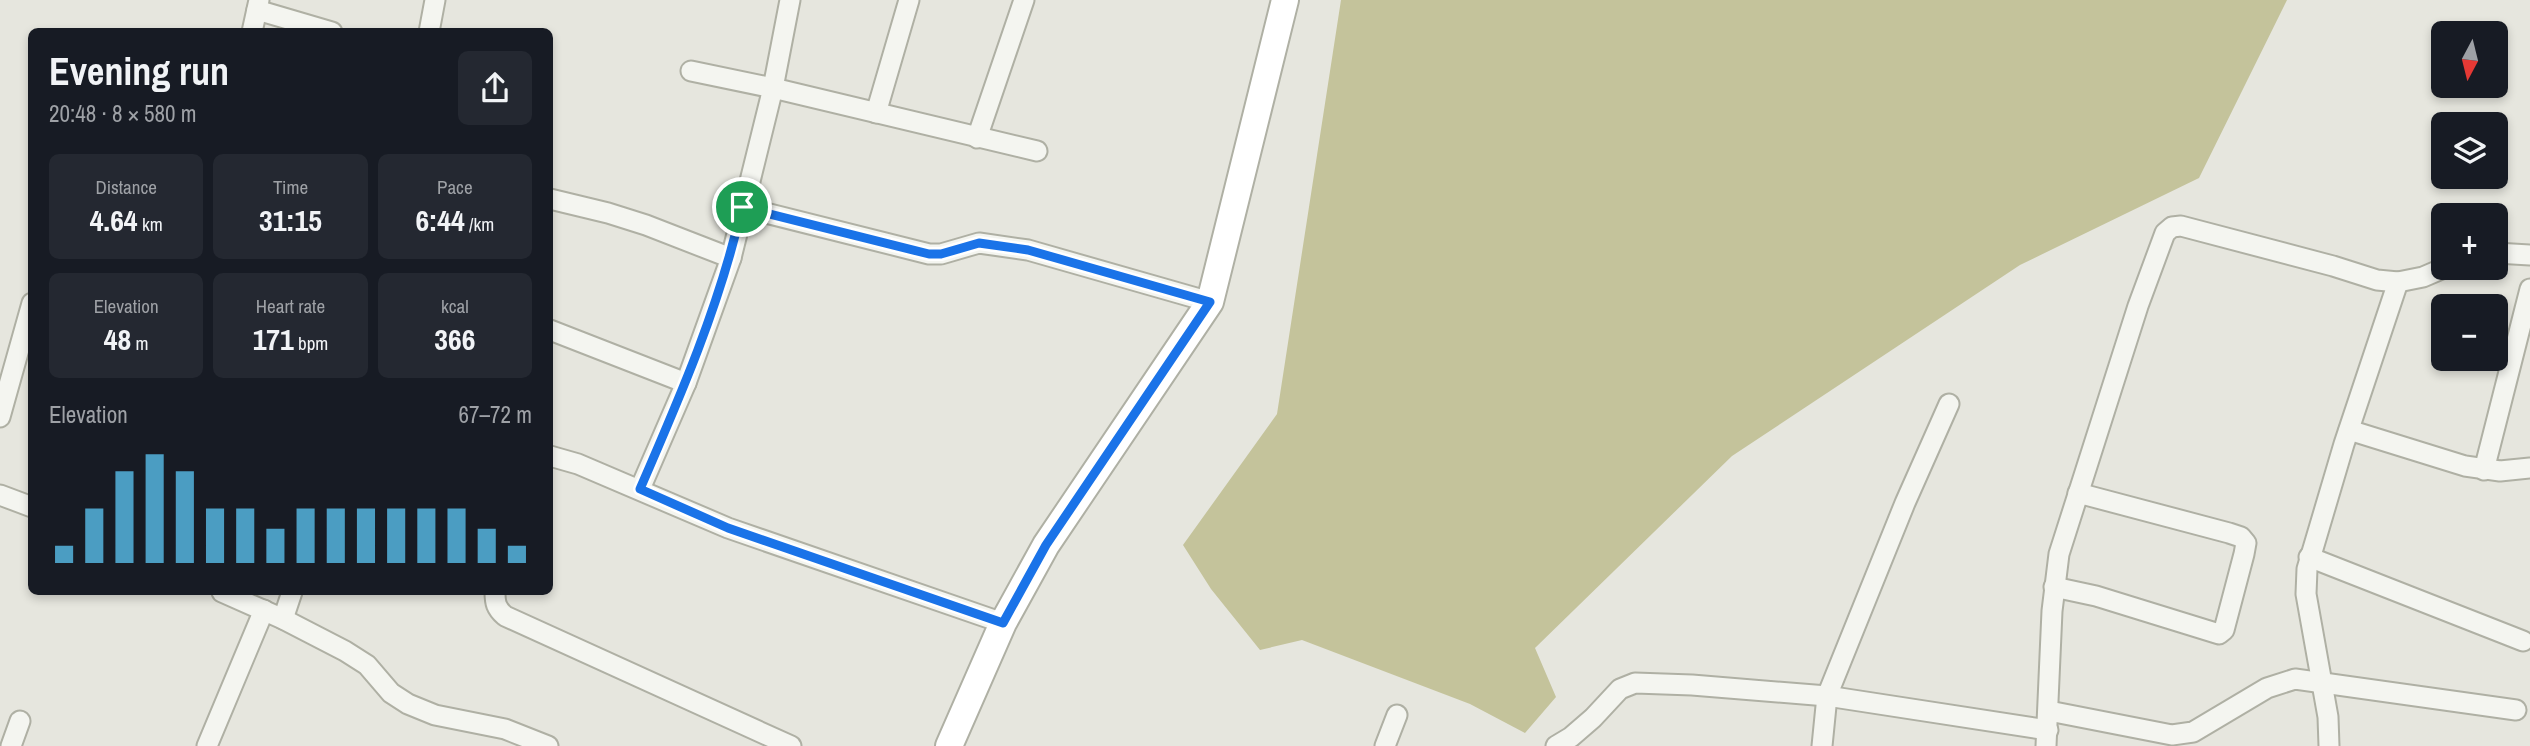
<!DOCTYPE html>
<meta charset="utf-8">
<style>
:root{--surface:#171b24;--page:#242831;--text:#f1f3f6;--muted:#9ea1a6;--accent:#4b9dc2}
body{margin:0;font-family:"Archivo Narrow",sans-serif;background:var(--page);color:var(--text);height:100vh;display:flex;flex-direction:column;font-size:26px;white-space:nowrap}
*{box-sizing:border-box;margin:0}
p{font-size:23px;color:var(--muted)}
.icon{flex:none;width:38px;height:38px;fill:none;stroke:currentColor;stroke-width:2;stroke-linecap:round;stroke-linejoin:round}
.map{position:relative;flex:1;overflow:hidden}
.sheet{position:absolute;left:28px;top:28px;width:525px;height:567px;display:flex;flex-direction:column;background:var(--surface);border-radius:10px;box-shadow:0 4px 10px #0003}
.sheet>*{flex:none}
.needle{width:46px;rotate:187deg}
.tools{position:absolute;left:2431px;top:21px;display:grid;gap:14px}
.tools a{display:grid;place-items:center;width:77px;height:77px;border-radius:10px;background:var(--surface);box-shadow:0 4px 10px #0003;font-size:35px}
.pin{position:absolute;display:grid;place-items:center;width:60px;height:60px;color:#fff;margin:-30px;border:4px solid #fff;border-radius:50%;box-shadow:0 2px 7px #0007}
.round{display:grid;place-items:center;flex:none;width:74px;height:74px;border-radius:10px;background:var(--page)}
.headline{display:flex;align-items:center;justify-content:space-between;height:119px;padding:0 21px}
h1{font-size:38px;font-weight:700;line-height:52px}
.stats{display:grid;grid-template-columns:repeat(3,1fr);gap:10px;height:119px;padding:7px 21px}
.stats div{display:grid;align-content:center;border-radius:10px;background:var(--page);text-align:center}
.stats b{font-size:30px;font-weight:700}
.stats small{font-size:19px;font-weight:400}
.stats p{font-size:19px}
.chart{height:196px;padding:14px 21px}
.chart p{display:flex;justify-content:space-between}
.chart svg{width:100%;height:126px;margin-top:7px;stroke:var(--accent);stroke-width:6}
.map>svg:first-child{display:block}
.water{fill:#c4c39b}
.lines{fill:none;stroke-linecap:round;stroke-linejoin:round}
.street-casing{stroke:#afb0a4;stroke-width:23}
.secondary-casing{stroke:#afb0a4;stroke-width:30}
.street{stroke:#f4f5f0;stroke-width:19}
.secondary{stroke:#fff;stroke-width:26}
.route-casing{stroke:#fff;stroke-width:14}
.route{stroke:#1a73e8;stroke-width:9}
</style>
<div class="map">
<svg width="2530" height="746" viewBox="0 0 2530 746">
<rect width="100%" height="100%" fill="#e6e6de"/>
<path class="water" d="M1341,0h946l-88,178 -179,87 -288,191 -197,192 21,49 -31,36 -55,-29 -168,-64 -42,10 -49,-61 -28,-44 94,-131z"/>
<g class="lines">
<g class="street-casing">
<g id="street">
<path d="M257,10l75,22"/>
<path d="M252,32l7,-32"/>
<path d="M429,32l6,-32"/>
<path d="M691,71l82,17 264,63"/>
<path d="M876,113l33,-113"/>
<path d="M977,138l47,-138"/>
<path d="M550,199l58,14 38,12 85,33"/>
<path d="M742,207l187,47h12l38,-11 49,7 182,52"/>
<path d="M2496,253l34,2"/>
<path d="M550,330l136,53"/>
<path d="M0,417l32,-114"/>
<path d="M2349,430l116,36 35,5 30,-3"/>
<path d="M550,456l28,8 150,64 275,95"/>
<path d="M2484,470l46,-181"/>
<path d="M640,489l46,-106 45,-125 42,-170 17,-88"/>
<path d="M0,495l32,12"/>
<path d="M2309,557l214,84"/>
<path d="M2054,587l42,9 123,38 5,-4 20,-76 2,-11 -5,-6 -12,-4 -151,-40"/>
<path d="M222,592l61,27 62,32 22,14 24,28 17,11 27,11 70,14 43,17"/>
<path d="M495,592c0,11 1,16 10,24l286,130"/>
<path d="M283,619l9,-27"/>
<path d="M2049,711l123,24 21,-3 74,-44 28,-9 221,31"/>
<path d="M11,746l9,-25"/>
<path d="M207,746l57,-136"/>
<path d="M1385,746l12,-31"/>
<path d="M1556,746l15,-9 22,-19 27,-29 15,-6 57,2 135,11 221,34"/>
<path d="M1822,746l5,-50 78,-193 44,-99"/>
<path d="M2046,746l6,-135 7,-57 79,-248 27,-73 7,-6 9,-1 152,40 44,14 21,2 25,-5 21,-9"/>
<path d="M2329,746l-1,-29 -22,-123 1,-25 37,-125 54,-162"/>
</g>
</g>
<g class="secondary-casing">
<path id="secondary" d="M949,746l54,-123 43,-78 164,-243 75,-302"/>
</g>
<use href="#street" class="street"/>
<use href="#secondary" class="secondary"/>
</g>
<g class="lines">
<g class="route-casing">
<path id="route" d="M742,207l187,47h12l38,-11 49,7 182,52 -164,243 -43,78 -275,-95 -88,-39c40,-92 80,-184 102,-282z"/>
</g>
<use href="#route" class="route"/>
</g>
</svg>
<div class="tools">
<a><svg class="needle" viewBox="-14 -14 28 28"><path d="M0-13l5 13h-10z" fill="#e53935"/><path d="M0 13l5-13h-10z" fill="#9ea1a6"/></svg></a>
<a><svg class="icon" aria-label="layers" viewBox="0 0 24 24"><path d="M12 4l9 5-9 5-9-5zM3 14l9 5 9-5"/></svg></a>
<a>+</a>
<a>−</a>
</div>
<div class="pin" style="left:742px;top:207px;background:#1e9e55"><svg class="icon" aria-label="arrive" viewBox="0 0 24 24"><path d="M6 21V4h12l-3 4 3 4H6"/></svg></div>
<section class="sheet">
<div class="headline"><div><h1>Evening run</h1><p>20:48 · 8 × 580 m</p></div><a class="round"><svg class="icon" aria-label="share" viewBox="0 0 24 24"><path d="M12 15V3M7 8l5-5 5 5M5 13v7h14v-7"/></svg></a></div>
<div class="stats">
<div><p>Distance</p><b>4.64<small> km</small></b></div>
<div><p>Time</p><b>31:15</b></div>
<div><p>Pace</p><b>6:44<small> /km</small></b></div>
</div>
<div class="stats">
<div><p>Elevation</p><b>48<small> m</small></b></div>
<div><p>Heart rate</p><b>171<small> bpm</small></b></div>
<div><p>kcal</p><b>366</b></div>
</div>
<div class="chart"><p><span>Elevation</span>67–72 m</p>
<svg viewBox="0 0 160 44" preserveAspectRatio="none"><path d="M5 44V38M15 44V25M25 44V12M35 44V6M45 44V12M55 44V25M65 44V25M75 44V32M85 44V25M95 44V25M105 44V25M115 44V25M125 44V25M135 44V25M145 44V32M155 44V38"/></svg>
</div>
</section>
</div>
